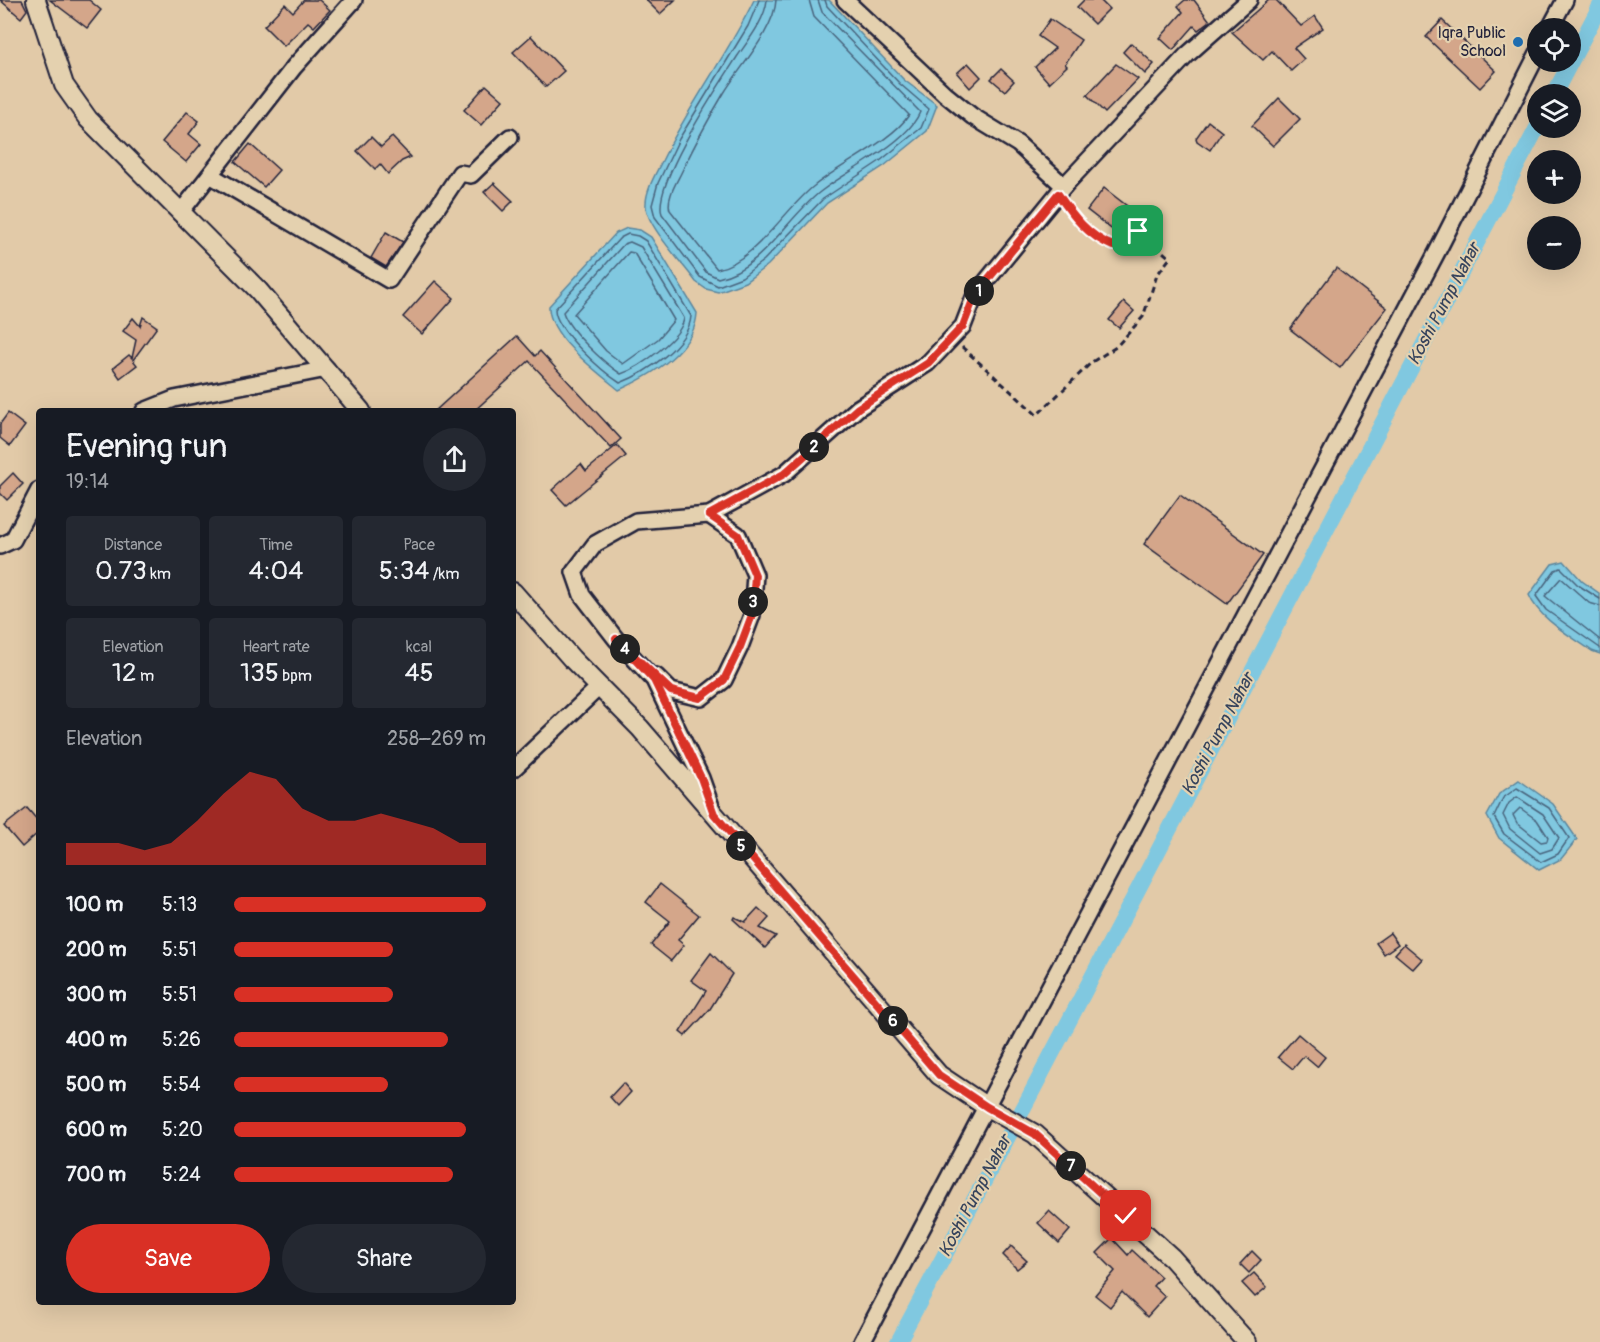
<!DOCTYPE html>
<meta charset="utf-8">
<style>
:root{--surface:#171b24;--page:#242831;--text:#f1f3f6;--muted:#9ea1a6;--accent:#d93025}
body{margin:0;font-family:Pangolin,sans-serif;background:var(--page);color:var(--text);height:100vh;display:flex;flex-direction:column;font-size:22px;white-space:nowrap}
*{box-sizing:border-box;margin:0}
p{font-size:20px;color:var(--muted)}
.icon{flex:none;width:33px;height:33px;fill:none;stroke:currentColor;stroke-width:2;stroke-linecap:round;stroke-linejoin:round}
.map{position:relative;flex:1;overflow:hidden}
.drawer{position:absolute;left:36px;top:408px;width:480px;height:897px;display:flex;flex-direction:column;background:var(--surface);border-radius:6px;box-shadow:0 6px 24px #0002}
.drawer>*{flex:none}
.buttons{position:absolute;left:1527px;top:18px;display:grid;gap:12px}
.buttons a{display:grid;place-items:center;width:54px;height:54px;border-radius:50%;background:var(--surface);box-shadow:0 6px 24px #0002;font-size:30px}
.pin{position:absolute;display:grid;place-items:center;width:51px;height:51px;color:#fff;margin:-26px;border-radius:12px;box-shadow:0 3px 9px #0006}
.km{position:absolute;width:30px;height:30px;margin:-15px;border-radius:50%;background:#222;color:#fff;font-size:16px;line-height:30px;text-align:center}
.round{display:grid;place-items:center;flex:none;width:63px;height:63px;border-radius:32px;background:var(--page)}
.summary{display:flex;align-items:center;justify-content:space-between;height:102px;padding:0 30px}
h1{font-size:33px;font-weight:600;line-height:45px}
.metrics{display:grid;grid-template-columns:repeat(3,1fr);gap:9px;height:102px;padding:6px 30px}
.metrics div{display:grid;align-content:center;border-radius:6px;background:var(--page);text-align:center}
.metrics b{font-size:26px;font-weight:600}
.metrics small{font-size:16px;font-weight:400}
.metrics p{font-size:16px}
.chart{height:168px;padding:12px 30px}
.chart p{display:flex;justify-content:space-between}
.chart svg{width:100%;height:108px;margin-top:6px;fill:var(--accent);opacity:.7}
.button{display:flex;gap:12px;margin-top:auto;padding:12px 30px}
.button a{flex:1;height:69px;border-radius:36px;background:var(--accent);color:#fff;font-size:24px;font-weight:600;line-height:69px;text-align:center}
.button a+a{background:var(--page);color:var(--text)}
ul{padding:0 30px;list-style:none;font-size:20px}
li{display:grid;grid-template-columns:96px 72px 1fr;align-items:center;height:45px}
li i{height:15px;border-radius:8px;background:var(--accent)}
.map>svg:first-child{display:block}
.water{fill:#80c8e0;stroke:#5a869e;stroke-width:1.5}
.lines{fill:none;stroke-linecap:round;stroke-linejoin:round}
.shore{stroke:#48647d;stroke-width:1.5}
.canal{stroke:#80c8e0;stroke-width:16}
.building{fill:#d4a68a;stroke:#22223b;stroke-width:1.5}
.minor-casing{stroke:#22223b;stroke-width:20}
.tertiary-casing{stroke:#22223b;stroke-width:22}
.path{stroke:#22223b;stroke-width:3;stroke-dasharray:6 4.5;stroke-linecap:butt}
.minor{stroke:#e4d1af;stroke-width:15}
.tertiary{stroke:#e4d1af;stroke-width:18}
.route-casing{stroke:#fff;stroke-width:12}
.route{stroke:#d93025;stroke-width:8}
.poi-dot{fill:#1f6fb2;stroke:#e4d1af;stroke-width:2}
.labels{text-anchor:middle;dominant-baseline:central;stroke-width:4.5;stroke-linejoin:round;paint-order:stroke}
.poi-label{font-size:16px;fill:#22223b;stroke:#e4d1af;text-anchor:end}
.water-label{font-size:18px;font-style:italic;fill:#35435c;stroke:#e4d1af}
</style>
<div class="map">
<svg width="1600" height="1342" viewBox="0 0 1600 1342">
<rect width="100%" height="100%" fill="#e2caa8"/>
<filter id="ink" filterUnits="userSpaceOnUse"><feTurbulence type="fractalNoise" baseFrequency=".0167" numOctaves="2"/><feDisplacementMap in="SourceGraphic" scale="12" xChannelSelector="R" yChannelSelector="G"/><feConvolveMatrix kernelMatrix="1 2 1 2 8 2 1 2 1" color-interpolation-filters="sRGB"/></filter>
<g filter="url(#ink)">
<g class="water">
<path d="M754,0h75l75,80 33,25 -10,26 -43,35 -57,37 -59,62 -23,17 -27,10 -12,-3 -10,-7c-12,-17 -50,-57 -50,-76 -1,-14 9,-31 15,-43 27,-57 66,-107 93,-163z"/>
<path d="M627,228l13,2 11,7 46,76c-2,38 -47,63 -78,77 -22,-18 -71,-54 -70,-84l67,-73z"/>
<path d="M1564,561l18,20 18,13v60l-8,-3c-21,-15 -53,-32 -63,-56l23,-31z"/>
<path d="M1519,780l34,24 24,35 -16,20 -22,11 -40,-32 -12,-22 12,-22z"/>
</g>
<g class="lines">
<g class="shore">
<path d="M759,0l-11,26 -69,113 -21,44 -6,22 3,12 45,60 18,9 24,-9 22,-17 59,-61 57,-38 41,-33 8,-19 -29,-25 -73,-78 -2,-6"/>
<path d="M767,0c-2,20 -19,41 -30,57 -18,28 -85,128 -75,157l44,58 12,6c44,-9 68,-59 102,-86 15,-12 34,-22 50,-33 18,-11 42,-28 50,-47l-98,-100 -4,-12"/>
<path d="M776,0c-1,29 -37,68 -52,93 -15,25 -29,51 -42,78 -5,11 -16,27 -12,39l47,59c37,-7 68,-60 97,-83 25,-21 78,-45 95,-71l-95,-98 -5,-17"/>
<path d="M628,234l10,2 8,5 45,75c-2,29 -45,57 -71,67 -17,-11 -65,-53 -65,-74l65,-71z"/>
<path d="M630,242l11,5 43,71c-2,20 -45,50 -63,56 -17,-11 -52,-43 -58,-62l61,-68z"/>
<path d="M629,252l5,1 40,67 -16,19 -35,25 -17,-13 -32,-37z"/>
<path d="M1600,599l-22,-14 -17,-17 -6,2 -19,26 10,14 54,38"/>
<path d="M1600,606l-11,-3 -28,-25 -16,18 55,44"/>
<path d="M1517,788l32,20 20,30 -11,16 -17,8 -37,-28 -10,-17 9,-19z"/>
<path d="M1517,797l26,17 16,24 -7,11 -12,4 -30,-24 -7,-14 6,-12z"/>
<path d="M1520,808l17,12 11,17 -1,4 -6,1 -24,-19 -4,-8z"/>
</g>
<g class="canal">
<path d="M1554,94l46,-88"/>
<path d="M898,1342l127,-237 513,-979"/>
</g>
</g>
<g class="building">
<path d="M0,0h22l5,10 -6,8z"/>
<path d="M50,0h39l12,10 -14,18z"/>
<path d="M304,0h15l11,10 -16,17 -6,-5 -24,24 -20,-20 21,-22 8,8z"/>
<path d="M646,0h29l-15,14z"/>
<path d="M1084,0h16l9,9 -15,15 -17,-17z"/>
<path d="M1185,0h9l16,21 -12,9 -4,-4 -21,24 -13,-12 23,-26 -5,-6z"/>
<path d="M1269,0h7l25,26 14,-10 8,12 -29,20 10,11 -13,12 -19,-20 -9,9 -31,-28z"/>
<path d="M1050,19l31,21 -16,24 2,2 -18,17 -14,-16 20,-19 -17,-12z"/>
<path d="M1442,20l54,51 -16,17 -54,-51z"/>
<path d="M531,36l33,35 -18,16 -33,-35z"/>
<path d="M1131,43l23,21 -9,10 -22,-22z"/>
<path d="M968,63l13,14 -11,11 -13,-15z"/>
<path d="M1116,64l22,15 -33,34 -18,-18z"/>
<path d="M1001,69l13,12 -9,10 -14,-12z"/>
<path d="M486,85l17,15 -22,25 -17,-15z"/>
<path d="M1279,98l21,21 -27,27 -21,-20z"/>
<path d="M187,112l12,9 -10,13 12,10 -15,18 -24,-20z"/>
<path d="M1208,121l14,11 -12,18 -13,-9 -1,-3z"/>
<path d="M371,137l10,10 11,-10 19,20 -9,4 -14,13 -8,-10 -5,5 -18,-18z"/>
<path d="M250,144l29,26 -15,17 -29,-25z"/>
<path d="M494,183l19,18 -10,10 -19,-19z"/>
<path d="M1104,188l32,25 -17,22 -32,-25z"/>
<path d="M386,232l17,10 -17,25 -15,-9z"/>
<path d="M1336,268l51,40 -47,60 -50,-39z"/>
<path d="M435,281l19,17 -32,36 -19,-17z"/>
<path d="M1124,302l10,9 -15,17 -10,-8z"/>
<path d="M143,317l14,10 -24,33 4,5 -17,13 -7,-10 16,-13 3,3 4,-18 -13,-9 10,-13 7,8z"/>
<path d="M517,336l18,20 5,-5 81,88 -10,9 -82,-87 -55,50h-39z"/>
<path d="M8,413l17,13 -15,20 -10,-8v-14z"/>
<path d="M617,445l9,11 -60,49 -14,-15 29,-26 5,7z"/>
<path d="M13,473l10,11 -16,16 -7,-7v-7z"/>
<path d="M1180,495l83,60 -36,49 -83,-60z"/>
<path d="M27,808l12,14v10l-17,15 -18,-21z"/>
<path d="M660,884l39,31 -21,25 6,5 -13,16 -20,-16 19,-24 -24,-19z"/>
<path d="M758,908l11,10 -9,10 16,8 -11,12 -32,-29 1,-2 11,5z"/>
<path d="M1390,933l8,11 -14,10 -8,-11z"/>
<path d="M1404,944l18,15 -9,10 -18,-15z"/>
<path d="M711,953l21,21 -22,35 -25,27 -5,-4 26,-41 -15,-11z"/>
<path d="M1298,1034l27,23 -8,10 -13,-11 -11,13 -15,-12z"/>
<path d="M623,1083l8,9 -13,14 -8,-9z"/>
<path d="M1049,1211l21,19 -11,13 -21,-20z"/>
<path d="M1112,1238l16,17 4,-5 29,27 -8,9 12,11 -18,20 -25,-25 -12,15 -15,-12 20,-24 -18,-18z"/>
<path d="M1011,1246l16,15 -10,8 -14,-14z"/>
<path d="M1252,1251l9,9 -12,13 -9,-9z"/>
<path d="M1254,1273l13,14 -12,10 -13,-14z"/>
</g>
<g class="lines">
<g class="minor-casing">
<g id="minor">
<path d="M845,0l100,94 27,22 46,28 46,42"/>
<path d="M1550,28l15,-28"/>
<path d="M210,175l179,105 71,-107 11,2 39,-38"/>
<path d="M180,213l114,-146 60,-67"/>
<path d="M144,411l30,-12 153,-30"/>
<path d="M0,546l13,-6 26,-50"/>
<path d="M656,676l15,15 30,7 23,-18 16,-33 12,-32 3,-40 -17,-40 -29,-20"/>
<path d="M513,769l86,-82"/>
<path d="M712,809l-11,-31 -47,-98 -38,-41 -34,-44 -8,-23 21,-28 41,-23 73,-6 75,-41 74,-66 70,-45 35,-37 12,-31 89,-109 123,-131 62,-55"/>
<path d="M862,1342l575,-1090 101,-199"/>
</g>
</g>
<g class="tertiary-casing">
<g id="tertiary">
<path d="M36,0l28,85 24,34 170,171 103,121"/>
<path d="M513,592l59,67 68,69 299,347 48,32 48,27 137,124 75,84"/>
</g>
</g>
<path class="path" d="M962,347l75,68 55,-53 24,-15 27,-30 14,-42 13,-17 -32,-27 -25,15 -16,-6 -31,-34"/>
<use href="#minor" class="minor"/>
<use href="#tertiary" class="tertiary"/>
</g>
</g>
<g class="lines" filter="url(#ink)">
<g class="route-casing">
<path id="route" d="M1126,1216l-91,-82 -48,-27 -48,-32 -225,-261 -13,-36 -47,-98 -38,-41 55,52 29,7 24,-18 16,-33 12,-32 3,-40 -17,-40 -29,-20 75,-41 74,-66 70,-45 35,-37 12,-31 83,-101c15,22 30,42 55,52l25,-15"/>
</g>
<use href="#route" class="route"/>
</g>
<circle class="poi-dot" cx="1518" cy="42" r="6"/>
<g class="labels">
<g class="poi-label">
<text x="1506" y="33">Iqra Public<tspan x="1506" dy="18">School</tspan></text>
</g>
<g class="water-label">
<text transform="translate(1444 304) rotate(-62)">Koshi Pump Nahar</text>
<text transform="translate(1218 734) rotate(-62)">Koshi Pump Nahar</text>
<text transform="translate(975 1196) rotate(-62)">Koshi Pump Nahar</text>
</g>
</g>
</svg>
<div class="buttons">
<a><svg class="icon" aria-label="locate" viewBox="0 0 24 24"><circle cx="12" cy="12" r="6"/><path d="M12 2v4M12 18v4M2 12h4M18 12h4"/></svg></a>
<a><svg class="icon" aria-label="layers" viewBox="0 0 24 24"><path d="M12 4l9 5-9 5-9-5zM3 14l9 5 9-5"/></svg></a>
<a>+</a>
<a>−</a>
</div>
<div class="pin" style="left:1138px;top:231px;background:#1e9e55"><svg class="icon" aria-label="arrive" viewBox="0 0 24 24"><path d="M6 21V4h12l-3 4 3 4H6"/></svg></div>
<div class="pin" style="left:1126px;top:1216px;background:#d93025"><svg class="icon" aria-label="check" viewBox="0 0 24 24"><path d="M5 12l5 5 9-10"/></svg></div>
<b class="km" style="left:979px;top:291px">1</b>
<b class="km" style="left:814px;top:447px">2</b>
<b class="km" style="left:753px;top:602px">3</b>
<b class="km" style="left:625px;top:649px">4</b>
<b class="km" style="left:741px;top:846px">5</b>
<b class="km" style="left:893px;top:1021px">6</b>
<b class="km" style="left:1071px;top:1166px">7</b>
<section class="drawer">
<div class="summary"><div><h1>Evening run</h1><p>19:14</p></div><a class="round"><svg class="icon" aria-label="share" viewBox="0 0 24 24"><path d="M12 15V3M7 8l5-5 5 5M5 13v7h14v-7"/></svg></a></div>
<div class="metrics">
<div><p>Distance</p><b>0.73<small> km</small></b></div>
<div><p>Time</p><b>4:04</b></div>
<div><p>Pace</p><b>5:34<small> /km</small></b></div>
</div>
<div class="metrics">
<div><p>Elevation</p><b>12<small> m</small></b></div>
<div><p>Heart rate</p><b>135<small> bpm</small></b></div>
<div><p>kcal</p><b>45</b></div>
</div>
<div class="chart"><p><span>Elevation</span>258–269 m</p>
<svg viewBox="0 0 160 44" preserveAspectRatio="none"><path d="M0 44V35L10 35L20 35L30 38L40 35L50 26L60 15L70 6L80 9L90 21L100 26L110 26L120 23L130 26L140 29L150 35L160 35V44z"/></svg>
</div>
<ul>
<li><b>100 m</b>5:13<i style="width:100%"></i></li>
<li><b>200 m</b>5:51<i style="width:63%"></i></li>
<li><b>300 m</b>5:51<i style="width:63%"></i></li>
<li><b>400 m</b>5:26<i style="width:85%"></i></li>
<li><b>500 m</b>5:54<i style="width:61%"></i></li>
<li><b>600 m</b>5:20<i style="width:92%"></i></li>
<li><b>700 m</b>5:24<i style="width:87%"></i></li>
</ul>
<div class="button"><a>Save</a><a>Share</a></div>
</section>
</div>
